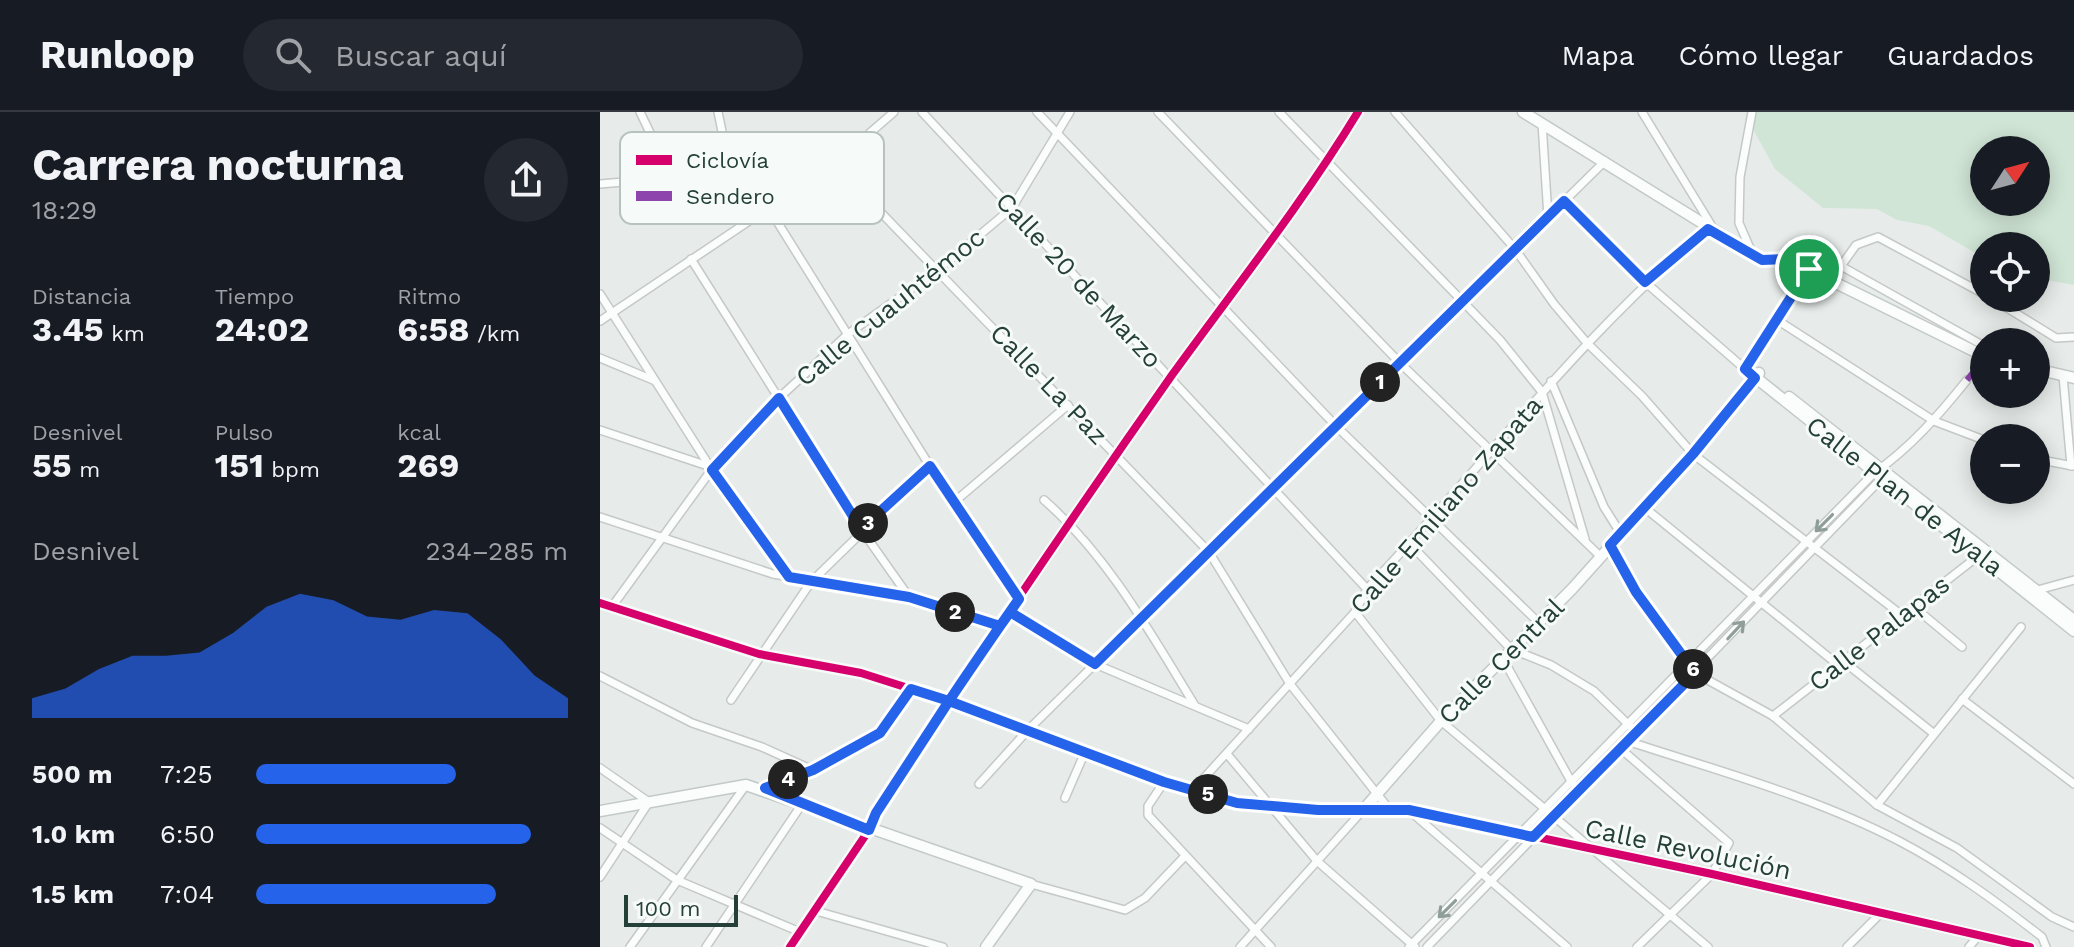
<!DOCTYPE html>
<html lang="es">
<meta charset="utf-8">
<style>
:root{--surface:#171b24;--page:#242831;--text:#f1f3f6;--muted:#9ea1a6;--line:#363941;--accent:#2563eb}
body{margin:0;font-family:"Work Sans",sans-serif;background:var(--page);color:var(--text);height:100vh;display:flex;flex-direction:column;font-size:30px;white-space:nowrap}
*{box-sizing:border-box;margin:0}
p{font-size:26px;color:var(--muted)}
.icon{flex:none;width:44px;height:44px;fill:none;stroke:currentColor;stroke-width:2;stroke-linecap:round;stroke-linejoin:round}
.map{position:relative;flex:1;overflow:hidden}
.panel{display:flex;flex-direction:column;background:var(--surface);width:600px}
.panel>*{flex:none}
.needle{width:52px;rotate:54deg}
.controls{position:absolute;left:1370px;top:24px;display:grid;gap:16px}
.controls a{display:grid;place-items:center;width:80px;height:80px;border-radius:50%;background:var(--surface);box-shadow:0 4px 20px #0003;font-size:40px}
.scale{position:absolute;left:24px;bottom:20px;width:114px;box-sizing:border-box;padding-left:8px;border:4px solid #244038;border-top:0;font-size:22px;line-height:28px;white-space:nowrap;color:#244038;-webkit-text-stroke:6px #f6faf8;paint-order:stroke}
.pin{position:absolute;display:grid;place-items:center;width:68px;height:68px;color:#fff;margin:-34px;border:4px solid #fff;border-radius:50%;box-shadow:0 2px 8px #0007}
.km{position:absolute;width:40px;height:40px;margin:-20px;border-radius:50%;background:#222;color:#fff;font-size:22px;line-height:40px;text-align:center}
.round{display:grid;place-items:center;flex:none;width:84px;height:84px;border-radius:42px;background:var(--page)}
.head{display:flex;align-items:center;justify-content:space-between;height:136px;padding:0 32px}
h1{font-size:44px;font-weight:700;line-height:60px}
.figures{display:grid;grid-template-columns:repeat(3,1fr);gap:12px;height:136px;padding:8px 32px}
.figures div{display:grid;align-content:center}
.figures b{font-size:34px;font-weight:700}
.figures small{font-size:22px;font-weight:400}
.figures p{font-size:22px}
.chart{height:224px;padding:16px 32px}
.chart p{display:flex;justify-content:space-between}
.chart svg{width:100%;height:144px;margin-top:8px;fill:var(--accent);opacity:.7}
ul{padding:0 32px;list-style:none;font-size:26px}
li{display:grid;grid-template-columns:128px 96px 1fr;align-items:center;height:60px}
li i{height:20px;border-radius:10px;background:var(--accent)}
header{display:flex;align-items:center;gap:48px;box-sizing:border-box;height:112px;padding:0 40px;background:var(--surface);border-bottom:2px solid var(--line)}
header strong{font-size:38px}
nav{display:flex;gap:44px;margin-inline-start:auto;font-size:28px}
.search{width:560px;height:72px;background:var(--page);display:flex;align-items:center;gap:20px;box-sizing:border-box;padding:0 28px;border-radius:44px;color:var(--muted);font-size:30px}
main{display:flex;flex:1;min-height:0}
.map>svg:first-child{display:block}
.green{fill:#d0e5d6;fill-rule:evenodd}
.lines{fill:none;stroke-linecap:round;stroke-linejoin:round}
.street-casing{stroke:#c4c9c7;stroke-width:10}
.secondary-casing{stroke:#c2cac7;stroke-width:13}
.street{stroke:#fbfcfc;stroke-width:7}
.secondary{stroke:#fbfcfc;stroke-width:10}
.quiet{stroke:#8e44ad;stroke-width:6;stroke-dasharray:12 6;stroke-linecap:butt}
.cycleway-casing{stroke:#f6faf8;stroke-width:13}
.cycleway{stroke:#d6006c;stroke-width:8}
.oneway{stroke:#909e9a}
.route-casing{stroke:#fff;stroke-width:16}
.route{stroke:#2563eb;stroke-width:10}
.labels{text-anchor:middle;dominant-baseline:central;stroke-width:6;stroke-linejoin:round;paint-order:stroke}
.street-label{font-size:26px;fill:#244038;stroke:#f6faf8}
.key{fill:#f6faf8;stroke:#b7c2be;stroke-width:2}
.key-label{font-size:22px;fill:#244038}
</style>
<header>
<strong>Runloop</strong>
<div class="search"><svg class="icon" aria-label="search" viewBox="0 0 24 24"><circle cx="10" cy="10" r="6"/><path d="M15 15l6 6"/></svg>Buscar aquí</div>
<nav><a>Mapa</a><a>Cómo llegar</a><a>Guardados</a></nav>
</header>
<main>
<section class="panel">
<div class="head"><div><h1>Carrera nocturna</h1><p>18:29</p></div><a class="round"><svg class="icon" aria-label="share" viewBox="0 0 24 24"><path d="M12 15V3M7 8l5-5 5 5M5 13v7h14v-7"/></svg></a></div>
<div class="figures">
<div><p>Distancia</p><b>3.45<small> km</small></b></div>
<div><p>Tiempo</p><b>24:02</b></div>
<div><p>Ritmo</p><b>6:58<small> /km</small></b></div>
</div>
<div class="figures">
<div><p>Desnivel</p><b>55<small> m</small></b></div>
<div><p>Pulso</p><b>151<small> bpm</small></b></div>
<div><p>kcal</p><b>269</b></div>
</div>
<div class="chart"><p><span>Desnivel</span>234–285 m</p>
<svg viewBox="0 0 160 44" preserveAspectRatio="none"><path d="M0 44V38L10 35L20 29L30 25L40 25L50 24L60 18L70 10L80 6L90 8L100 13L110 14L120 11L130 12L140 20L150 31L160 38V44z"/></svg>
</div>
<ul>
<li><b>500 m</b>7:25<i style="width:64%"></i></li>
<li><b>1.0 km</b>6:50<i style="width:88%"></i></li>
<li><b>1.5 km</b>7:04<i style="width:77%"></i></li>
</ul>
</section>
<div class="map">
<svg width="1474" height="835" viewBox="0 0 1474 835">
<rect width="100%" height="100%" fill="#e7ecea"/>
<path class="green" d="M1150,0h324v173l-38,-7v-32h-52v12l-55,-32 -32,-6 -20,-11 -54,-1 -48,-39 -26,-47zM1384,38h52v52h-52z"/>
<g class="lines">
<g class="street-casing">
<g id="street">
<path d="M40,0l31,64"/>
<path d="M118,0l12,58"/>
<path d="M322,0l445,477"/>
<path d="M437,0l299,314 201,195"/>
<path d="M558,0l241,250 201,194"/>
<path d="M679,0l221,228 42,52 43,147"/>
<path d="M795,0l120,137 39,55 33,39 55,53 51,58 210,162"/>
<path d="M1042,0l71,116"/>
<path d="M1152,0l-12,65 -1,46 13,30"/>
<path d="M942,11l6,94"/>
<path d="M234,52l375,388 81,132 99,125"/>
<path d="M0,72l232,-20"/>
<path d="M964,89l81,81 100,87"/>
<path d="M168,95l185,296 66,96"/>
<path d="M91,147l170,270 48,68"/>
<path d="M0,182l112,176 77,107"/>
<path d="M1384,182l-106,-57 -22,8 -15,21 143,80"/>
<path d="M1391,186l65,40 18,-1"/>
<path d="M1177,208l157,101 50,19"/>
<path d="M0,209l234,-157 60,-52"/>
<path d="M0,246l53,22"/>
<path d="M1463,264l8,90"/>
<path d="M951,269l53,126 17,27"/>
<path d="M0,318l108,36"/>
<path d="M1436,347l37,7"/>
<path d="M444,388c63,55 106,132 150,204"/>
<path d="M353,391l115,-98"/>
<path d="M1045,396l192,156"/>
<path d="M0,405l173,57 136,23 91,29"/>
<path d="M810,432l101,105 40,16 43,26 36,35"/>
<path d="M1010,433l26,47 59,81 78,43 104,89 80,43 95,69 22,10"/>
<path d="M1434,479l40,-11"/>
<path d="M0,491l159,51 102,19 88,28"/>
<path d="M1314,495l48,40"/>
<path d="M11,496l104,-143 64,-67 69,-64 91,-65 73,-61 58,-96"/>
<path d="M410,500l85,52 154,65"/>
<path d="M755,500l86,109 267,226"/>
<path d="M902,545l70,126"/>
<path d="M1242,548l91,73"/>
<path d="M0,564l92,47 70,24 51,23"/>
<path d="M1362,587l112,85"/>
<path d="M131,588l80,-118 119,-116"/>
<path d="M1173,604l209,-163"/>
<path d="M1027,629c92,30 188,56 274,101 51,27 96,60 141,95l4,10"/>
<path d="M1021,637l108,94 -17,31 -75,73"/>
<path d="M627,642l90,107 98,86"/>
<path d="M0,656l49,34 -49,75"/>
<path d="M564,670l-16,24v9l123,132"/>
<path d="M379,672l49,-54 577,-569"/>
<path d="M165,676l48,-18 67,-37 31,-44"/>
<path d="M593,678l162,-178 12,-23c114,-120 213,-253 341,-360"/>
<path d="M465,686l20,-46"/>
<path d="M1277,693l144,-178"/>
<path d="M811,700l156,135"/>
<path d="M0,716l77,52 123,52"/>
<path d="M431,772l94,26 20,-12 40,-42"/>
<path d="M216,799l127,36"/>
<path d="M30,835l116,-162"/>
<path d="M106,835l96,-143"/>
<path d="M190,835l79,-117"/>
<path d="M640,835l124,-138"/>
<path d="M809,835l465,-474c36,-25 65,-58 93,-93"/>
<path d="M827,835l458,-472"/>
<path d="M1247,835l35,-35"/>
<path d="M1369,835l10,-12"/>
</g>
</g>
<g class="secondary-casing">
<g id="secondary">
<path d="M923,0l239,148 25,-1 197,97"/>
<path d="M1209,157l-64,100 329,262"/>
<path d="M1436,257l38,9"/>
<path d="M1189,285l285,223"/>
<path d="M349,589l215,81 73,21 38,5 134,2 303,64 318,73"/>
<path d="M764,697l77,-88 131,-132 121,-135 66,-81"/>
<path d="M0,699l146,-26 285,99 -45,63"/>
<path d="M269,718l7,-17c96,-148 195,-294 296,-438 63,-87 130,-171 186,-263"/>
</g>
</g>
<use href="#street" class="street"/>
<use href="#secondary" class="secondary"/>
<g class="quiet">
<path d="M143,58l17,31 8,6"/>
<path d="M1367,268l17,-21"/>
</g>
<g class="cycleway-casing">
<g id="cycleway">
<path d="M0,491l159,51 102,19 88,28 215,81 73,21 38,5 134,2 303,64 318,73"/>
<path d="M190,835l79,-117 7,-17c96,-148 195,-294 296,-438 63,-87 130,-171 186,-263"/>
</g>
</g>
<use href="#cycleway" class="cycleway"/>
</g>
<defs><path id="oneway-shaft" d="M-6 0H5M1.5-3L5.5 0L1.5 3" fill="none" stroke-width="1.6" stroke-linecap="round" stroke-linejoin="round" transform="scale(2)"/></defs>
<g class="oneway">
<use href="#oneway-shaft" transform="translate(1224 411) rotate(135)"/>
<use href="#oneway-shaft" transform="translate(1136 518) rotate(-47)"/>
<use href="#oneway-shaft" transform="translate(847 797) rotate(135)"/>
</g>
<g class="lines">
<g class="route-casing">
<path id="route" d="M1209,157l-22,-10 -25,1 -54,-31 -63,53 -81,-81 -469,463 -85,-52 -10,14 -91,-29 -120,-20 -77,-107 67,-72 82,131 69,-63 89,133c-24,34 -47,68 -70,102l-38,-12 -31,44 -67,37 -48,18 104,42 7,-17 73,-112 215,81 73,21 81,7h91l124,27 162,-164 -59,-81 -26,-47 83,-91 62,-76 -10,-9 64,-100"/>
</g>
<use href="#route" class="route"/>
</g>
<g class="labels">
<g class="street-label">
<text transform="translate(479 168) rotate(47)">Calle 20 de Marzo</text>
<text transform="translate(290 195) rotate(-39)">Calle Cuauhtémoc</text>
<text transform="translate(449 272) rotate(46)">Calle La Paz</text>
<text transform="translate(1305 384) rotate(38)">Calle Plan de Ayala</text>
<text transform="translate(846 393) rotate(-49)">Calle Emiliano Zapata</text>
<text transform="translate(1279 521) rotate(-38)">Calle Palapas</text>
<text transform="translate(901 549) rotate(-45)">Calle Central</text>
<text transform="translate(1088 737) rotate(12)">Calle Revolución</text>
</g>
</g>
<rect x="20" y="20" width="264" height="92" rx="12" class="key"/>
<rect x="36" y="43" width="36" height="10" fill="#d6006c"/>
<rect x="36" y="79" width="36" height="10" fill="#8e44ad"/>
<g class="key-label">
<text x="86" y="56">Ciclovía</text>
<text x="86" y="92">Sendero</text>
</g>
</svg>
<div class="controls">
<a><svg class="needle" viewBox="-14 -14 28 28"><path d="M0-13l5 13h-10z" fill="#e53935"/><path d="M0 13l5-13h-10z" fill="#9ea1a6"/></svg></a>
<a><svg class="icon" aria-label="locate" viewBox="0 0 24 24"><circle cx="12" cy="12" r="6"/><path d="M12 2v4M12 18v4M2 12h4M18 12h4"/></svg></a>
<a>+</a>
<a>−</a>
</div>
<div class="scale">100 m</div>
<div class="pin" style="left:1209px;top:157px;background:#1e9e55"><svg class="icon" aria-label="arrive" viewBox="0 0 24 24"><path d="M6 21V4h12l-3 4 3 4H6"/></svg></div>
<b class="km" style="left:780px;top:270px">1</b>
<b class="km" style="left:355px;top:500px">2</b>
<b class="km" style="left:268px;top:411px">3</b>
<b class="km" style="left:188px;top:667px">4</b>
<b class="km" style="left:608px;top:682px">5</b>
<b class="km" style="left:1093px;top:557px">6</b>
</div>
</main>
